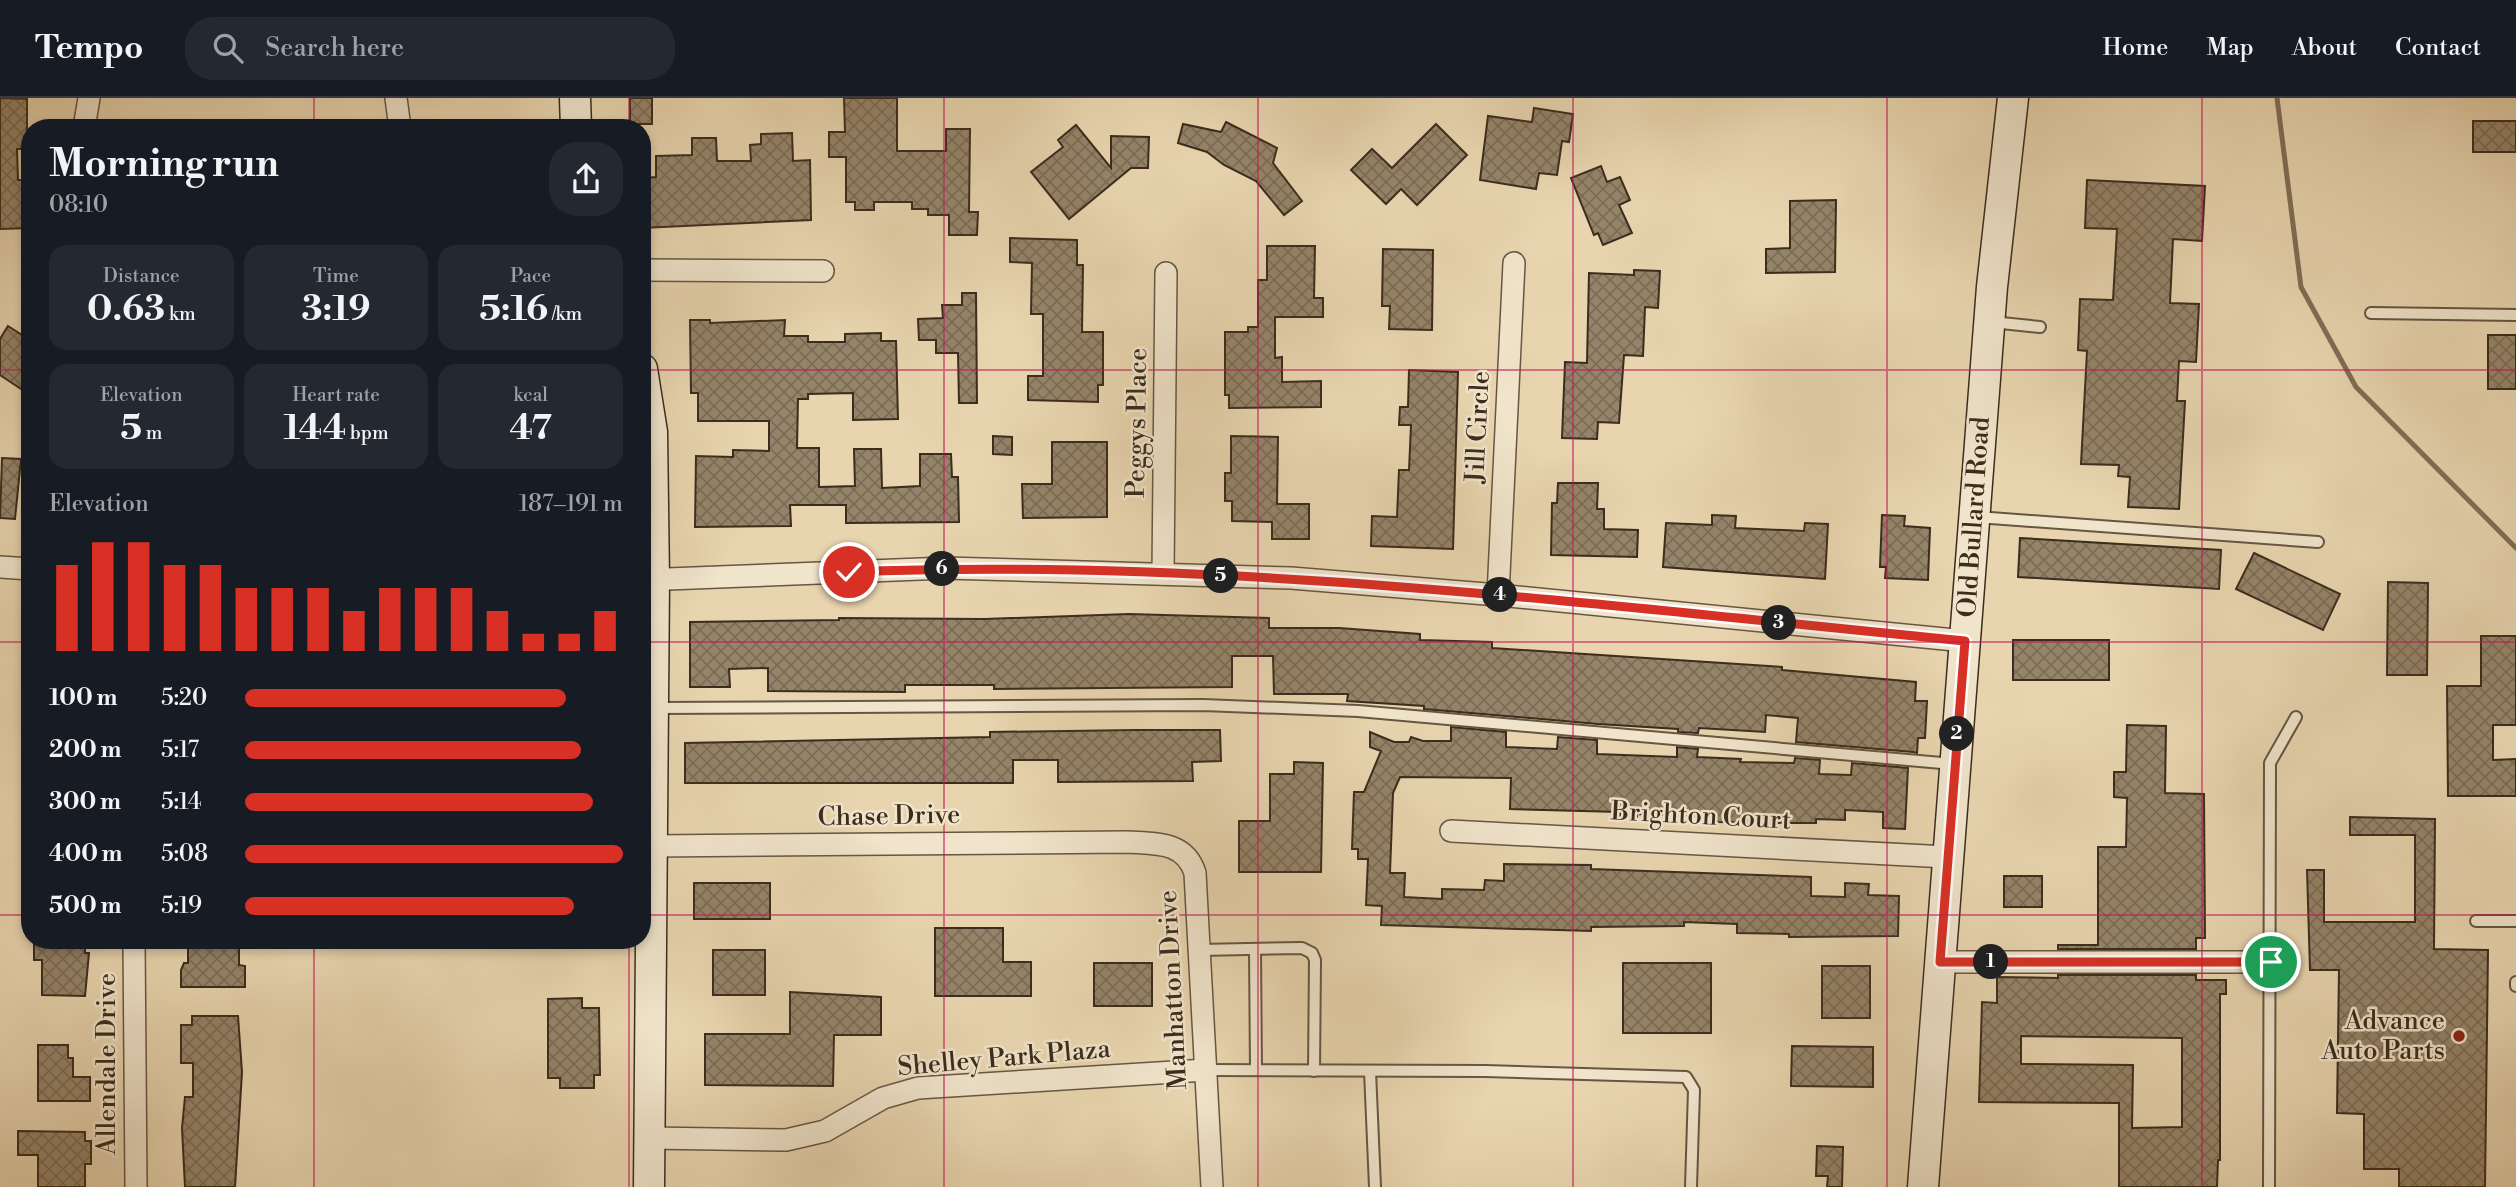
<!DOCTYPE html>
<meta charset="utf-8">
<style>
:root{--surface:#171b24;--page:#242831;--text:#f1f3f6;--muted:#9ea1a6;--line:#363941;--accent:#d93025}
body{margin:0;font-family:"Libre Bodoni",serif;background:var(--page);color:var(--text);height:100vh;display:flex;flex-direction:column;font-size:26px;white-space:nowrap}
*{box-sizing:border-box;margin:0}
p{font-size:23px;color:var(--muted)}
.icon{flex:none;width:38px;height:38px;fill:none;stroke:currentColor;stroke-width:2;stroke-linecap:round;stroke-linejoin:round}
.map{position:relative;flex:1;overflow:hidden}
.drawer{position:absolute;left:21px;top:21px;width:630px;height:830px;display:flex;flex-direction:column;background:var(--surface);border-radius:28px;box-shadow:0 4px 10px #0003}
.drawer>*{flex:none}
.pin{position:absolute;display:grid;place-items:center;width:60px;height:60px;color:#fff;margin:-30px;border:4px solid #fff;border-radius:50%;box-shadow:0 2px 7px #0007}
.km{position:absolute;width:35px;height:35px;margin:-18px;border-radius:50%;background:#222;color:#fff;font-size:19px;line-height:35px;text-align:center}
.round{display:grid;place-items:center;flex:none;width:74px;height:74px;border-radius:28px;background:var(--page)}
.head{display:flex;align-items:center;justify-content:space-between;height:119px;padding:0 28px}
h1{font-size:38px;font-weight:800;line-height:52px}
.figures{display:grid;grid-template-columns:repeat(3,1fr);gap:10px;height:119px;padding:7px 28px}
.figures div{display:grid;align-content:center;border-radius:18px;background:var(--page);text-align:center}
.figures b{font-size:35px;font-weight:800}
.figures small{font-size:19px;font-weight:400}
.figures p{font-size:19px}
.chart{height:196px;padding:14px 28px}
.chart p{display:flex;justify-content:space-between}
.chart svg{width:100%;height:126px;margin-top:7px;stroke:var(--accent);stroke-width:6}
ul{padding:0 28px;list-style:none;font-size:23px}
li{display:grid;grid-template-columns:112px 84px 1fr;align-items:center;height:52px}
li i{height:18px;border-radius:9px;background:var(--accent)}
header{display:flex;align-items:center;gap:42px;box-sizing:border-box;height:98px;padding:0 35px;background:var(--surface);border-bottom:2px solid var(--line)}
header strong{font-size:33px}
nav{display:flex;gap:38px;margin-inline-start:auto;font-size:24px}
.search{width:490px;height:63px;background:var(--page);display:flex;align-items:center;gap:18px;box-sizing:border-box;padding:0 24px;border-radius:28px;color:var(--muted);font-size:26px}
.map>svg:first-child{display:block}
.lines{fill:none;stroke-linecap:round;stroke-linejoin:round}
.stream{stroke:#7f6f57;stroke-width:5}
.building{fill:url(#building-cross-hatch);stroke:#3b2c1d;stroke-width:2;fill-rule:evenodd}
.lane-casing{stroke:#665642;stroke-width:14}
.street-casing{stroke:#665642;stroke-width:24}
.secondary-casing{stroke:#3b2c1d;stroke-width:33}
.lane{stroke:#f0e4cb;stroke-width:10}
.street{stroke:#f0e4cb;stroke-width:21}
.secondary{stroke:#f0e4cb;stroke-width:30}
.route-casing{stroke:#fff;stroke-width:14}
.route{stroke:#d93025;stroke-width:9}
.grid{fill:none;stroke:#c2185b;stroke-width:2;stroke-opacity:0.55}
.poi-dot{fill:#8f2418;stroke:#f0e4cb;stroke-width:2.5}
.labels{text-anchor:middle;dominant-baseline:central;stroke-width:5;stroke-linejoin:round;paint-order:stroke}
.street-label{font-size:26px;fill:#3b2c1d;stroke:#f0e4cb}
.poi-label{font-size:26px;fill:#3b2c1d;stroke:#f0e4cb;text-anchor:end}
</style>
<header>
<strong>Tempo</strong>
<div class="search"><svg class="icon" aria-label="search" viewBox="0 0 24 24"><circle cx="10" cy="10" r="6"/><path d="M15 15l6 6"/></svg>Search here</div>
<nav><a>Home</a><a>Map</a><a>About</a><a>Contact</a></nav>
</header>
<div class="map">
<svg width="2516" height="1089" viewBox="0 0 2516 1089">
<defs>
<pattern id="building-cross-hatch" width="8" height="8" patternUnits="userSpaceOnUse" patternTransform="scale(1.75)"><rect width="8" height="8" fill="#958469"/><path d="M0 0l8 8M0 8l8-8" fill="none" stroke="#7b6c56"/></pattern>
</defs>
<rect width="100%" height="100%" fill="#e8d5af"/>
<filter id="stains"><feTurbulence type="fractalNoise" baseFrequency=".00286" numOctaves="4"/><feColorMatrix values="0 0 0 0 .2 0 0 0 0 .09 0 0 0 0 .02 0 0 0 .5 -.17"/></filter>
<radialGradient id="worn" r=".72"><stop offset=".6" stop-color="#630" stop-opacity="0"/><stop offset="1" stop-color="#630" stop-opacity=".3"/></radialGradient>
<g class="lines">
<path class="stream" d="M2277,0l24,189 55,100 160,161"/>
</g>
<g class="building">
<path d="M0,0l27,1v50h-10l1,31h7l1,13h4v35l-30,1z"/>
<rect x="630" y="0" width="22" height="26"/>
<path d="M844,0h53v53h49v-22h24l-1,83h9l-1,23h-28v-20h-21v-6h-16v-7h-38v8h-19v-8h-9v-45h-17v-25h16z"/>
<path d="M1534,10l39,6 -4,28 -7,-1 -5,34 -18,-2 -3,16 -56,-9 8,-64 44,6z"/>
<rect x="2473" y="23" width="43" height="31"/>
<path d="M1226,24l51,26 -4,15 29,38 -18,14 -28,-34 -32,-16 -17,-13 -29,-9 5,-19 38,8z"/>
<path d="M1436,26l31,31 -50,50 -16,-16 -15,15 -35,-34 21,-21 20,19z"/>
<path d="M1076,27l35,43v-32l38,1 -1,31h-17l-62,51 -38,-47 32,-25 -5,-7z"/>
<path d="M792,35l1,28 17,-1 1,60 -169,8v-50l14,-1v-21l36,-1v-17h24l1,23h34l-1,-16 11,-1v-10z"/>
<path d="M1601,68l6,16 13,-5 10,23 -11,5 13,28 -29,12 -5,-12 -4,2 -23,-57z"/>
<path d="M2087,82l118,6 -3,55 -29,-2 -3,64 29,1 -3,58 -17,-1 -2,40h8l-6,108 -51,-2 2,-30 -12,-1 1,-11 -38,-1 6,-113 -9,-1 2,-51 33,1 4,-71 -32,-1z"/>
<path d="M1836,102l-1,72 -69,1v-24l24,-1v-47z"/>
<path d="M1010,140l67,2v25h6l-1,67h21v53h-5v17l-70,-2v-24h15v-62h-12l1,-51 -22,-1z"/>
<path d="M1267,148h48l-1,52h9v19h-48v41l7,-1v25l39,-1v26l-92,1v-13h-4v-63h23v-5h10v-47h9z"/>
<path d="M1383,151l50,1 -1,80 -43,-1 1,-23h-8z"/>
<path d="M1634,172l26,1 -2,37 -13,-1 -2,49 -19,-1 -5,68 -21,-1 -1,17 -35,-1 3,-76 22,1 2,-90 45,2z"/>
<path d="M962,195h14l1,110h-18l-1,-50h-22v-13h-17l-1,-21 25,-1 -1,-13h20z"/>
<path d="M690,222h20v3l75,-3 -1,16h24v6h37v-8l36,-1v8h15l2,78 -45,1v-27l-45,1v5h-10l-1,49h22v39l36,-1 -1,-37h27l1,39 38,-2v-32h31l1,23h6l1,45 -113,1v-18h-56l1,21 -96,1 1,-71 37,1v-7l36,1v-30h-71v-28h-7z"/>
<path d="M8,228l22,14v55l-30,-20v-36z"/>
<rect x="2488" y="237" width="28" height="54"/>
<path d="M1409,272l49,2 -5,177 -82,-3 1,-30 25,1 2,-47h10l2,-45h-12l1,-18h8z"/>
<path d="M993,338l19,1v18l-19,-1z"/>
<path d="M1231,338l47,1 -1,67h32v35h-37v-17l-40,-1v-20h-7v-28h6z"/>
<path d="M1052,344h55v75l-84,1 -1,-34h30z"/>
<path d="M2,360l19,1 -6,60 -15,-1z"/>
<path d="M1558,385h40l-1,26h7v20l34,1 -1,27 -86,-2 1,-52h5z"/>
<path d="M1712,417l24,1 -1,12 69,3 1,-8 23,1 -3,55 -162,-12 3,-44 46,2z"/>
<path d="M1882,417l23,1 -1,10 26,2 -2,52 -43,-2 1,-11h-6z"/>
<path d="M2020,440l201,12 -2,39 -201,-12z"/>
<path d="M2254,455l86,41 -17,36 -87,-41z"/>
<path d="M2388,484l40,1 -1,92h-40z"/>
<path d="M1129,516l140,4v10h70l81,6v6l72,2v6l290,19v3l134,12 -1,19h12l-2,37h-7l-1,15 -4,-1 -117,-10 2,-24 -32,-3 -1,17 -66,-4 -1,5 -20,-1v-3l-80,-5 -174,-15v-3l-77,-5 1,-7h-74l-1,-38h-41v31l-238,2v-4h-89v7l-137,-1v-23l-39,1 1,18h-40v-65l149,-2v-2l146,1z"/>
<path d="M2481,538h35v89h-23v35l23,-1v37h-68l-1,-110h34z"/>
<rect x="2013" y="542" width="96" height="40"/>
<path d="M2127,627l39,1 -1,67 39,1 1,144h-9v11h-138v-4h40v-98h28l1,-49 -13,-1v-25h12z"/>
<path d="M1451,629l55,5v15l51,2 1,-12 39,3v14l80,3v-10l21,2 -1,8 44,2 -1,3 54,1 1,-5 25,2 -1,14 32,1 1,-12 56,5 -3,61 -22,-1v-16l-38,-2v10l-29,-1v4h-27l-74,-1v-4l-19,-2 -59,-2v3h-17v-5l-110,-3 1,-31 -111,-1 -7,16 -3,80h15l-1,24 38,2v-10l42,1 1,-10 19,1v-17l87,1v4l220,8v19l34,1v-14l24,1 -1,11 31,1 -1,40 -109,1v-3l-52,-1v-9l-53,-2v4l-93,1v4l-210,-6 1,-19 -16,-1 2,-46h-10v-10h-6l2,-57h10l17,-41 -11,-4v-15l24,10h15l2,-5 12,4h28z"/>
<path d="M1135,632h85l1,31 -29,1 1,19 -135,1v-22h-45v23h-328v-40l305,-6v-5z"/>
<path d="M1294,664l29,1 -2,109h-82v-51h31v-47h24z"/>
<path d="M2350,719l85,2 -1,130 54,1 -3,237h-86v-18h-35v-55l-27,-1 2,-143h-29l-3,-100h17v52h91v-87h-65z"/>
<rect x="2004" y="778" width="38" height="31"/>
<rect x="694" y="785" width="76" height="36"/>
<path d="M935,830h68v34h28v34h-96z"/>
<path d="M191,842h48v25l6,1v21h-64v-17l3,-7h4v-21z"/>
<path d="M34,843l51,1v11h4l-4,43 -43,-1v-35h-8z"/>
<rect x="713" y="852" width="52" height="45"/>
<rect x="1094" y="865" width="58" height="43"/>
<rect x="1623" y="865" width="88" height="70"/>
<rect x="1822" y="868" width="48" height="52"/>
<path d="M2058,877h138v5h30v14h-6v166h-2l-1,27h-98v-84l-140,-1 3,-100 15,1v-26l61,1zM2021,938l161,2v89l-50,1 1,-63 -112,-1z"/>
<path d="M790,894l91,5v38h-47l-1,51 -128,-1v-51h85z"/>
<path d="M582,900v10h17l1,67h-6v13h-34v-10h-12v-79z"/>
<path d="M192,918h46l4,56 -7,115h-50l-3,-59 3,-31h8v-34h-12v-38h11z"/>
<path d="M38,947h30v13h5v19h17v24h-52z"/>
<path d="M1792,948l81,1v40l-82,-1z"/>
<path d="M18,1033l67,1v9h6v23h-6v23h-47v-32h-20z"/>
<path d="M1817,1048l26,1 -1,40h-15l1,-11h-12z"/>
</g>
<g class="lines">
<g class="lane-casing">
<g id="lane">
<path d="M2371,215l145,2"/>
<path d="M1992,224l48,5"/>
<path d="M1977,419l341,25"/>
<path d="M656,610l547,-3 155,6 595,53"/>
<path d="M2476,823h40"/>
<path d="M1255,851l1,121"/>
<path d="M1199,852l103,-2 10,5 3,7 -1,111"/>
<path d="M2516,884v4"/>
<path d="M1206,972l279,1 201,6 8,13 -3,97"/>
<path d="M1370,973l5,116"/>
<path d="M2269,1089l1,-424 26,-46"/>
</g>
</g>
<g class="street-casing">
<g id="street">
<path d="M396,0l4,30"/>
<path d="M84,30l5,-30"/>
<path d="M642,172l181,1"/>
<path d="M0,469l30,2"/>
<path d="M1163,476l3,-301"/>
<path d="M642,482l304,-12 345,10 207,17 467,46"/>
<path d="M1498,497l16,-332"/>
<path d="M1451,733l496,26"/>
<path d="M652,748l475,-4c29,2 58,-1 68,31l17,314"/>
<path d="M134,842l2,247"/>
<path d="M1940,864h331"/>
<path d="M650,1040l136,2 39,-9 58,-33 35,-10 288,-18"/>
</g>
</g>
<g class="secondary-casing">
<g id="secondary">
<path d="M575,0l1,30"/>
<path d="M642,271l10,63 2,148 -5,607"/>
<path d="M1923,1089l69,-900 21,-189"/>
</g>
</g>
<use href="#lane" class="lane"/>
<use href="#street" class="street"/>
<use href="#secondary" class="secondary"/>
</g>
<g class="lines">
<g class="route-casing">
<path id="route" d="M849,474c372,-15 745,33 1116,69l-25,321h331"/>
</g>
<use href="#route" class="route"/>
</g>
<path class="grid" d="M314,0v30M629,0v30M944,0v1089M1258,0v1089M1573,0v1089M1887,0v1089M2202,0v1089M0,272h30M642,272h1874M0,544h30M642,544h1874M0,817h30M642,817h1874M314,842v247M629,842v247"/>
<circle class="poi-dot" cx="2459" cy="938" r="7"/>
<g class="labels">
<g class="street-label">
<text transform="translate(1137 325) rotate(-89)">Peggys Place</text>
<text transform="translate(1478 329) rotate(-87)">Jill Circle</text>
<text transform="translate(1974 419) rotate(-86)">Old Bullard Road</text>
<text transform="translate(889 718) rotate(-1)">Chase Drive</text>
<text transform="translate(1701 718) rotate(3)">Brighton Court</text>
<text transform="translate(1173 892) rotate(-93)">Manhatton Drive</text>
<text transform="translate(1004 960) rotate(-5)">Shelley Park Plaza</text>
<text transform="translate(107 966) rotate(-90)">Allendale Drive</text>
</g>
<g class="poi-label">
<text x="2445" y="923">Advance<tspan x="2445" dy="30">Auto Parts</tspan></text>
</g>
</g>
<rect width="100%" height="100%" filter="url(#stains)"/>
<rect width="100%" height="100%" fill="url(#worn)"/>
</svg>
<div class="pin" style="left:2271px;top:864px;background:#1e9e55"><svg class="icon" aria-label="arrive" viewBox="0 0 24 24"><path d="M6 21V4h12l-3 4 3 4H6"/></svg></div>
<div class="pin" style="left:849px;top:474px;background:#d93025"><svg class="icon" aria-label="check" viewBox="0 0 24 24"><path d="M5 12l5 5 9-10"/></svg></div>
<b class="km" style="left:1991px;top:864px">1</b>
<b class="km" style="left:1957px;top:636px">2</b>
<b class="km" style="left:1779px;top:525px">3</b>
<b class="km" style="left:1500px;top:497px">4</b>
<b class="km" style="left:1221px;top:478px">5</b>
<b class="km" style="left:942px;top:471px">6</b>
<section class="drawer">
<div class="head"><div><h1>Morning run</h1><p>08:10</p></div><a class="round"><svg class="icon" aria-label="share" viewBox="0 0 24 24"><path d="M12 15V3M7 8l5-5 5 5M5 13v7h14v-7"/></svg></a></div>
<div class="figures">
<div><p>Distance</p><b>0.63<small> km</small></b></div>
<div><p>Time</p><b>3:19</b></div>
<div><p>Pace</p><b>5:16<small> /km</small></b></div>
</div>
<div class="figures">
<div><p>Elevation</p><b>5<small> m</small></b></div>
<div><p>Heart rate</p><b>144<small> bpm</small></b></div>
<div><p>kcal</p><b>47</b></div>
</div>
<div class="chart"><p><span>Elevation</span>187–191 m</p>
<svg viewBox="0 0 160 44" preserveAspectRatio="none"><path d="M5 44V14M15 44V6M25 44V6M35 44V14M45 44V14M55 44V22M65 44V22M75 44V22M85 44V30M95 44V22M105 44V22M115 44V22M125 44V30M135 44V38M145 44V38M155 44V30"/></svg>
</div>
<ul>
<li><b>100 m</b>5:20<i style="width:85%"></i></li>
<li><b>200 m</b>5:17<i style="width:89%"></i></li>
<li><b>300 m</b>5:14<i style="width:92%"></i></li>
<li><b>400 m</b>5:08<i style="width:100%"></i></li>
<li><b>500 m</b>5:19<i style="width:87%"></i></li>
</ul>
</section>
</div>
